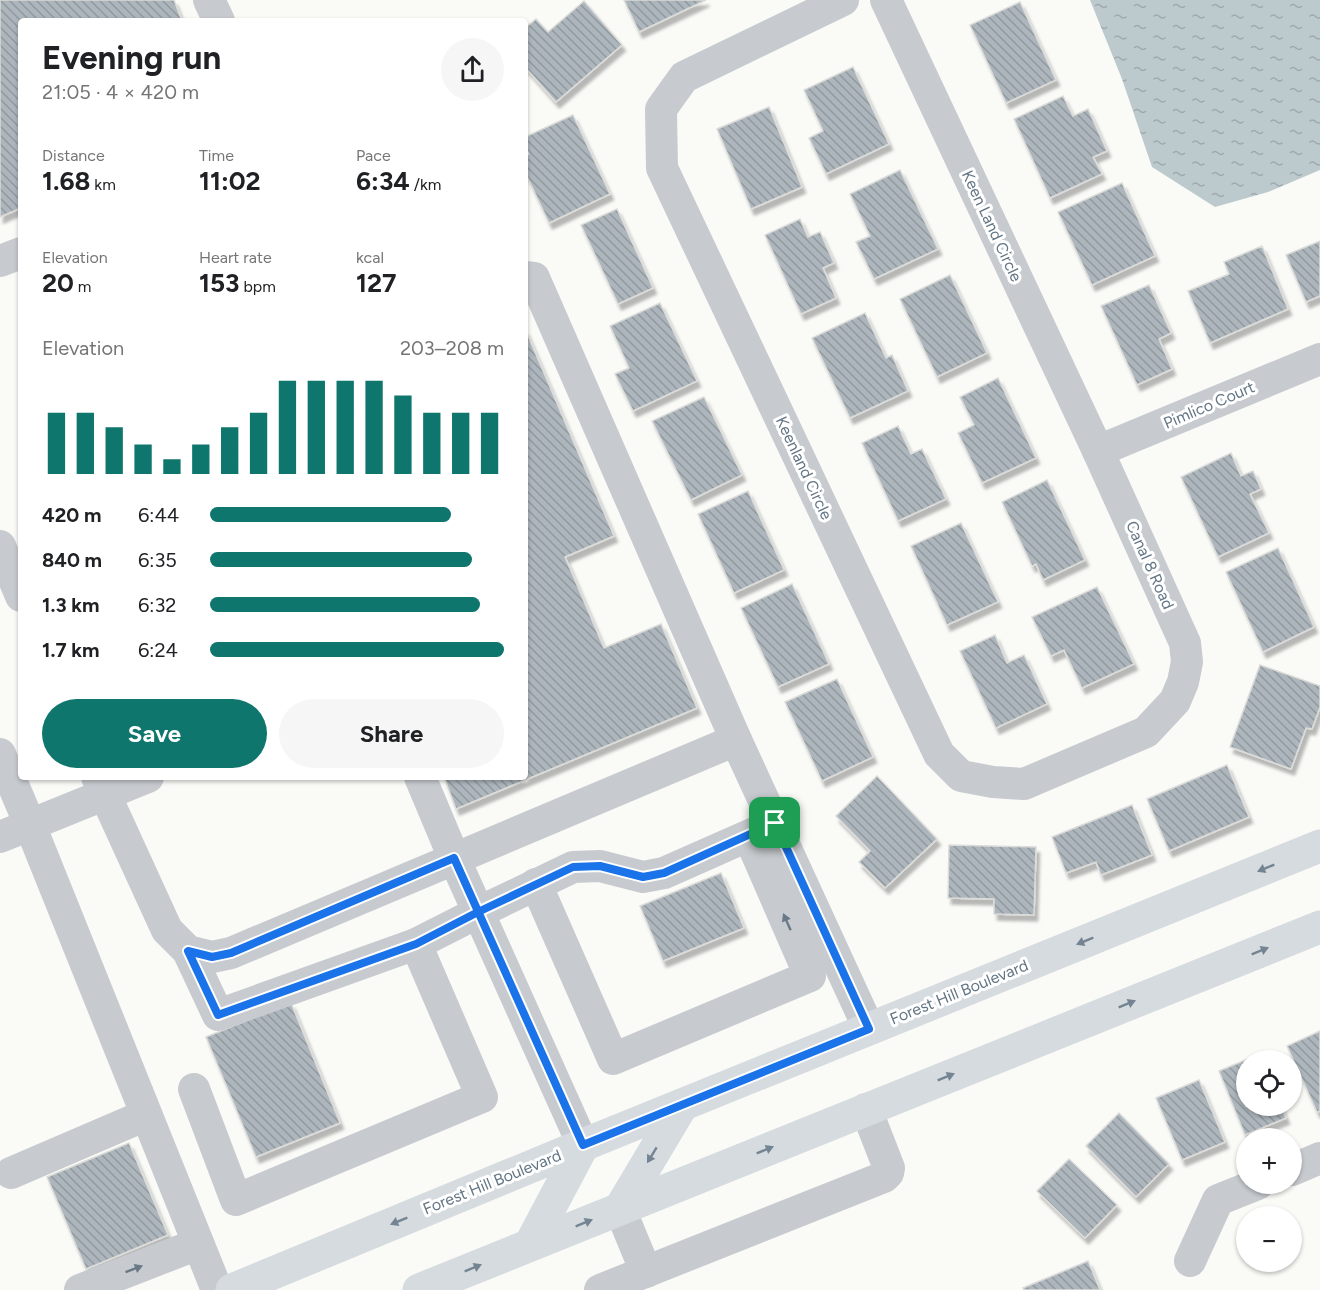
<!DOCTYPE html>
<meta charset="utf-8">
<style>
:root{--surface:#fff;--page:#f6f6f6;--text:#202124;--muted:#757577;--accent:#0f766e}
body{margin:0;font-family:Figtree,sans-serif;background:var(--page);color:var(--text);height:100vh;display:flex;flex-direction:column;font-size:22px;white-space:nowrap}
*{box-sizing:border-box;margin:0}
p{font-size:20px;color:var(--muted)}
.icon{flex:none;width:33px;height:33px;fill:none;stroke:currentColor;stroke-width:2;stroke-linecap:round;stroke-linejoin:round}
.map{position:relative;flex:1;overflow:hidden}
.side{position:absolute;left:18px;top:18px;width:510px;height:762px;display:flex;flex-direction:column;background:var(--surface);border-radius:6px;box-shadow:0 2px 4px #0004}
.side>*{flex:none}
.fabs{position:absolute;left:1236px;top:1050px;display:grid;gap:12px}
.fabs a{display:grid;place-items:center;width:66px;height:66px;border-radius:50%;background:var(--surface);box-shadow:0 2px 4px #0004;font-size:30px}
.pin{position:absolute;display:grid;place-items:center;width:51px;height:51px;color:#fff;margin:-26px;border-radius:12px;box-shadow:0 3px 9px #0006}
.round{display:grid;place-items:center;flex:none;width:63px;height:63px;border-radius:32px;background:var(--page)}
.head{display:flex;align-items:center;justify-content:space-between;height:102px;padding:0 24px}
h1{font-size:33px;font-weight:700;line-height:45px}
.stats{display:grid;grid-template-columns:repeat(3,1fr);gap:9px;height:102px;padding:6px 24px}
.stats div{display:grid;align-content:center}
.stats b{font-size:26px;font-weight:700}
.stats small{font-size:16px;font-weight:400}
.stats p{font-size:16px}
.chart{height:168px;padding:12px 24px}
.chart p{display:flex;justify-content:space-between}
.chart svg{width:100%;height:108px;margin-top:6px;stroke:var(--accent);stroke-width:6}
.primary-button{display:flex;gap:12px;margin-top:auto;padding:12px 24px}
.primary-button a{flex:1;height:69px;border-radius:36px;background:var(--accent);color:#fff;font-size:24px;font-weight:700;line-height:69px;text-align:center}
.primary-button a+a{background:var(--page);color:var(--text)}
ul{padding:0 24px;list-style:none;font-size:20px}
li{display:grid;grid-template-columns:96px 72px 1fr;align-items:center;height:45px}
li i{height:15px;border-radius:8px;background:var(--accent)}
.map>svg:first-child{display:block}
.water{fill:url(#water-ripples)}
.building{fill:url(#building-back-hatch);stroke:#dbdbd9;stroke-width:1.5;filter:url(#shadow)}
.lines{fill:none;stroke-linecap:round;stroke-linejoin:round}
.minor{stroke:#c7cbcf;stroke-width:32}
.major{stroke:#d6dbdf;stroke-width:33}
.oneway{fill:#748492}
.oneway2{fill:#687988}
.route-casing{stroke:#fff;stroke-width:12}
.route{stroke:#1a73e8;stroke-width:8}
.labels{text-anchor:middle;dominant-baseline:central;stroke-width:6;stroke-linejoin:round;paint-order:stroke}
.street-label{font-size:16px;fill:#637584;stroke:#fff}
</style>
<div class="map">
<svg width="1320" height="1290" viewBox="0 0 1320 1290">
<defs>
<pattern id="water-ripples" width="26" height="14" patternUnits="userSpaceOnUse" patternTransform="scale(1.5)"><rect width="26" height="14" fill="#bdcacd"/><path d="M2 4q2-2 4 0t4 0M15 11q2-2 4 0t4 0" fill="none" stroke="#9da9ac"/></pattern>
<pattern id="building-back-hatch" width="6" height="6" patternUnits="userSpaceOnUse" patternTransform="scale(1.5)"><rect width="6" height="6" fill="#adb6bc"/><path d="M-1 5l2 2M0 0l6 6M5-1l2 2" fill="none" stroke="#90999e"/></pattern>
<filter id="shadow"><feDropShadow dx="3.5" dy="6" stdDeviation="1.5" flood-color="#0004"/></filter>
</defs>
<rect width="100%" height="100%" fill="#fafaf7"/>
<path class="water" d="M1090,0h230v170l-52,22 -53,15 -63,-40 -30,-88z"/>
<g class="building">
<path d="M0,0h174l8,21h-161v187l-21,9z"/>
<path d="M624,0h82l-67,32z"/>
<path d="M584,1l38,44 -66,57 -31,-35v-39l11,-9 12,13z"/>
<path d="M1020,2l36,78 -50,23 -36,-78z"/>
<path d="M853,67l36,77 -63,30 -17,-36 14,-7 -19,-41z"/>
<path d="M1063,96l10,20 15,-7 19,42 -14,6 9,17 -52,24 -36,-79z"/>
<path d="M769,107l33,80 -51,22 -34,-80z"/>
<path d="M573,115l37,79 -61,29 -24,-51v-16l4,-2 -4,-8v-9z"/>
<path d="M900,170l38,79 -64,30 -18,-37 14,-6 -20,-42z"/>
<path d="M1122,183l33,73 -63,29 -34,-73z"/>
<path d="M617,209l36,79 -35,16 -37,-79z"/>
<path d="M800,219l8,18 12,-5 14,31 -11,5 13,30 -35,16 -36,-79z"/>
<path d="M1320,241v55l-14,6 -20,-47z"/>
<path d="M1262,246l26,63 -78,34 -22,-52 41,-17 -5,-12z"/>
<path d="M950,275l37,78 -50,24 -37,-78z"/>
<path d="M1149,285l22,48 -12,6 13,30 -35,16 -36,-79z"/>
<path d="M660,303l37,78 -64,30 -18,-37 14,-6 -19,-42z"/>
<path d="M865,313l21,45 6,-3 16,36 -58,27 -38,-80z"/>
<path d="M525,329l89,207 -49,21 39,91 57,-24 36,84 -241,101 -12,-32h81z"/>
<path d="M998,378l38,80 -54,25 -24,-50 16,-8 -14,-28z"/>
<path d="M704,397l38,78 -51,25 -39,-79z"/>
<path d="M898,426l13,28 11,-5 24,50 -48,22 -36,-78z"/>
<path d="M1231,453l10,23 12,-5 8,18 -11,5 19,39 -51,24 -37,-80z"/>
<path d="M1047,480l38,80 -42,20 -7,-16 -4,2 -30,-64z"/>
<path d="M748,491l36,79 -50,23 -36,-79z"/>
<path d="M961,523l37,79 -51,23 -36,-79z"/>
<path d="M1278,548l36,79 -51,25 -37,-80z"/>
<path d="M792,584l37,80 -51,23 -37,-79z"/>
<path d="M1097,587l37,77 -52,24 -18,-38 -13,6 -19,-39z"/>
<path d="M995,635l12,28 17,-8 23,49 -51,24 -36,-77z"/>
<path d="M1260,665l60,21v21l-8,22 -6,-1 -15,41 -61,-22z"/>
<path d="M837,679l36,78 -51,24 -37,-79z"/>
<path d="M1227,765l22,52 -80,34 -22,-52z"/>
<path d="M877,776l60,63 -52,49 -26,-26 11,-11 -34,-35z"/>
<path d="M1132,805l20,50 -51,20 -5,-13 -30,11 -14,-36z"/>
<path d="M949,845l87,2 -2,68 -40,-1v-15l-46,-1z"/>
<path d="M721,873l23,55 -81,33 -23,-55z"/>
<path d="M291,1003l49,120 -84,34 -50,-120z"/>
<path d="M1320,1031v80l-3,1 -30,-66z"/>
<path d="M1260,1054l2,6h-16v46h35l5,12 -41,17 -26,-64z"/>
<path d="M1199,1080l26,62 -43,18 -26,-62z"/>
<path d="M1119,1113l50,51 -33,33 -50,-51z"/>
<path d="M129,1143l39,92 -82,34 -39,-92z"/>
<path d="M1069,1159l48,46 -32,33 -48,-47z"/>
<path d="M1088,1261l12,29h-76l-1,-2z"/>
</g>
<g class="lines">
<g class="minor">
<path d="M209,0l10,21"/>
<path d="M843,0l-159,77 -23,32 1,59 277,586 22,22 32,6 31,2 122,-52 29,-31 8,-19 4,-20 -2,-19 -87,-192 -212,-451"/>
<path d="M0,261l21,-8"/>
<path d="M525,277l9,1 202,462 133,289"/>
<path d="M1098,451l222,-92"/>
<path d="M0,546l21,50"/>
<path d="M0,754l30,71 187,465"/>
<path d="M97,777l70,153 21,21 24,6 19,-4 505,-213"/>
<path d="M420,777l34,81 129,287"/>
<path d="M0,837l148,-60"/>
<path d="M536,884l77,175 197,-83 -61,-140"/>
<path d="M416,944l63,-32 94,-45 27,-1 43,11 21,-4 102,-45"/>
<path d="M188,951l30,64 198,-71 66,153 -246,103 -42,-111"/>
<path d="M1292,1170l28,-12"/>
<path d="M11,1173l135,-58"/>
<path d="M620,1209l26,63"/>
<path d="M1190,1261l28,-61 40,-16"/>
<path d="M80,1290l118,-46"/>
<path d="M600,1290l284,-113 4,-4 1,-5 -23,-59"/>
</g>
<g class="major">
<path d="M620,1209l62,-104"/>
<path d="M530,1245l53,-100"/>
<path d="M232,1290l351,-145 737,-299"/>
<path d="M419,1290l901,-363"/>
</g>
</g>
<defs><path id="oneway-solid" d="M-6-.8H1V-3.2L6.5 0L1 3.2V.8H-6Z" transform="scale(1.5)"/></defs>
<g class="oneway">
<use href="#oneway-solid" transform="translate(1266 868) rotate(158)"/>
<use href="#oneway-solid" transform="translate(1085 941) rotate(158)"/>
<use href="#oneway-solid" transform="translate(1260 951) rotate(-22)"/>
<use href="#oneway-solid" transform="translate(1127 1004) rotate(-22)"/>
<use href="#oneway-solid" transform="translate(946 1077) rotate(-22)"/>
<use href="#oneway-solid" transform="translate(765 1150) rotate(-22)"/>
<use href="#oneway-solid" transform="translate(652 1155) rotate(121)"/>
<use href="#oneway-solid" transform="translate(399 1221) rotate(158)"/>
<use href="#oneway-solid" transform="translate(584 1223) rotate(-22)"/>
<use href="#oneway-solid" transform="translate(473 1268) rotate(-22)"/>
</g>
<g class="oneway2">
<use href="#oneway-solid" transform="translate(787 922) rotate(-114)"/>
<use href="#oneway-solid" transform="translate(134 1269) rotate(-21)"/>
</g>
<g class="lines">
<g class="route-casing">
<path id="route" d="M775,823l-111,50 -21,4 -43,-11 -27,1 -95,45 -62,32 -198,71 -30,-64 24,6 19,-4 223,-95 129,287 286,-116 -94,-206"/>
</g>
<use href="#route" class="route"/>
</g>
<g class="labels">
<g class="street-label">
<text transform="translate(992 226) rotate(65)">Keen Land Circle</text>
<text transform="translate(1209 405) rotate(-23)">Pimlico Court</text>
<text transform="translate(804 468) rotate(65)">Keenland Circle</text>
<text transform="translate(1150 565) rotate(66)">Canal 8 Road</text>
<text transform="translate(959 992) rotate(-22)">Forest Hill Boulevard</text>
<text transform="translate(492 1182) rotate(-22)">Forest Hill Boulevard</text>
</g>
</g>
</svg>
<div class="fabs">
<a><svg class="icon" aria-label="locate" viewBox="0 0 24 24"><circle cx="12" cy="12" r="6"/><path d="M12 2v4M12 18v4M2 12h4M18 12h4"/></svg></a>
<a>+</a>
<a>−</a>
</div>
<div class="pin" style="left:775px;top:823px;background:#1e9e55"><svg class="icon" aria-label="arrive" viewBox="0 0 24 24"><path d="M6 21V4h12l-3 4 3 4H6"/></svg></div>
<section class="side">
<div class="head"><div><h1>Evening run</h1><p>21:05 · 4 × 420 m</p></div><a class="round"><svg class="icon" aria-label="share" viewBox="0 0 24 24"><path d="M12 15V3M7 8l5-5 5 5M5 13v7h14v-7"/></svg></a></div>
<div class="stats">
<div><p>Distance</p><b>1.68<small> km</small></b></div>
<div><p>Time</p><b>11:02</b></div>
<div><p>Pace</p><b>6:34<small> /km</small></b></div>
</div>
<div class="stats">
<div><p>Elevation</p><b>20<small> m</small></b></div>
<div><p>Heart rate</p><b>153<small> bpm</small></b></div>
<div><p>kcal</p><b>127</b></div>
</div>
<div class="chart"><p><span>Elevation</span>203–208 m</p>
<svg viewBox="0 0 160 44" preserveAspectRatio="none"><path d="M5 44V19M15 44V19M25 44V25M35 44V32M45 44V38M55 44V32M65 44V25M75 44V19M85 44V6M95 44V6M105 44V6M115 44V6M125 44V12M135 44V19M145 44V19M155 44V19"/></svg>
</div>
<ul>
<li><b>420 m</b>6:44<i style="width:82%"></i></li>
<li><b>840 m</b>6:35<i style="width:89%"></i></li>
<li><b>1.3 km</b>6:32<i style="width:92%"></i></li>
<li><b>1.7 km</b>6:24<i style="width:100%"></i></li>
</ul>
<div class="primary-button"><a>Save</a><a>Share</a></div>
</section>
</div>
